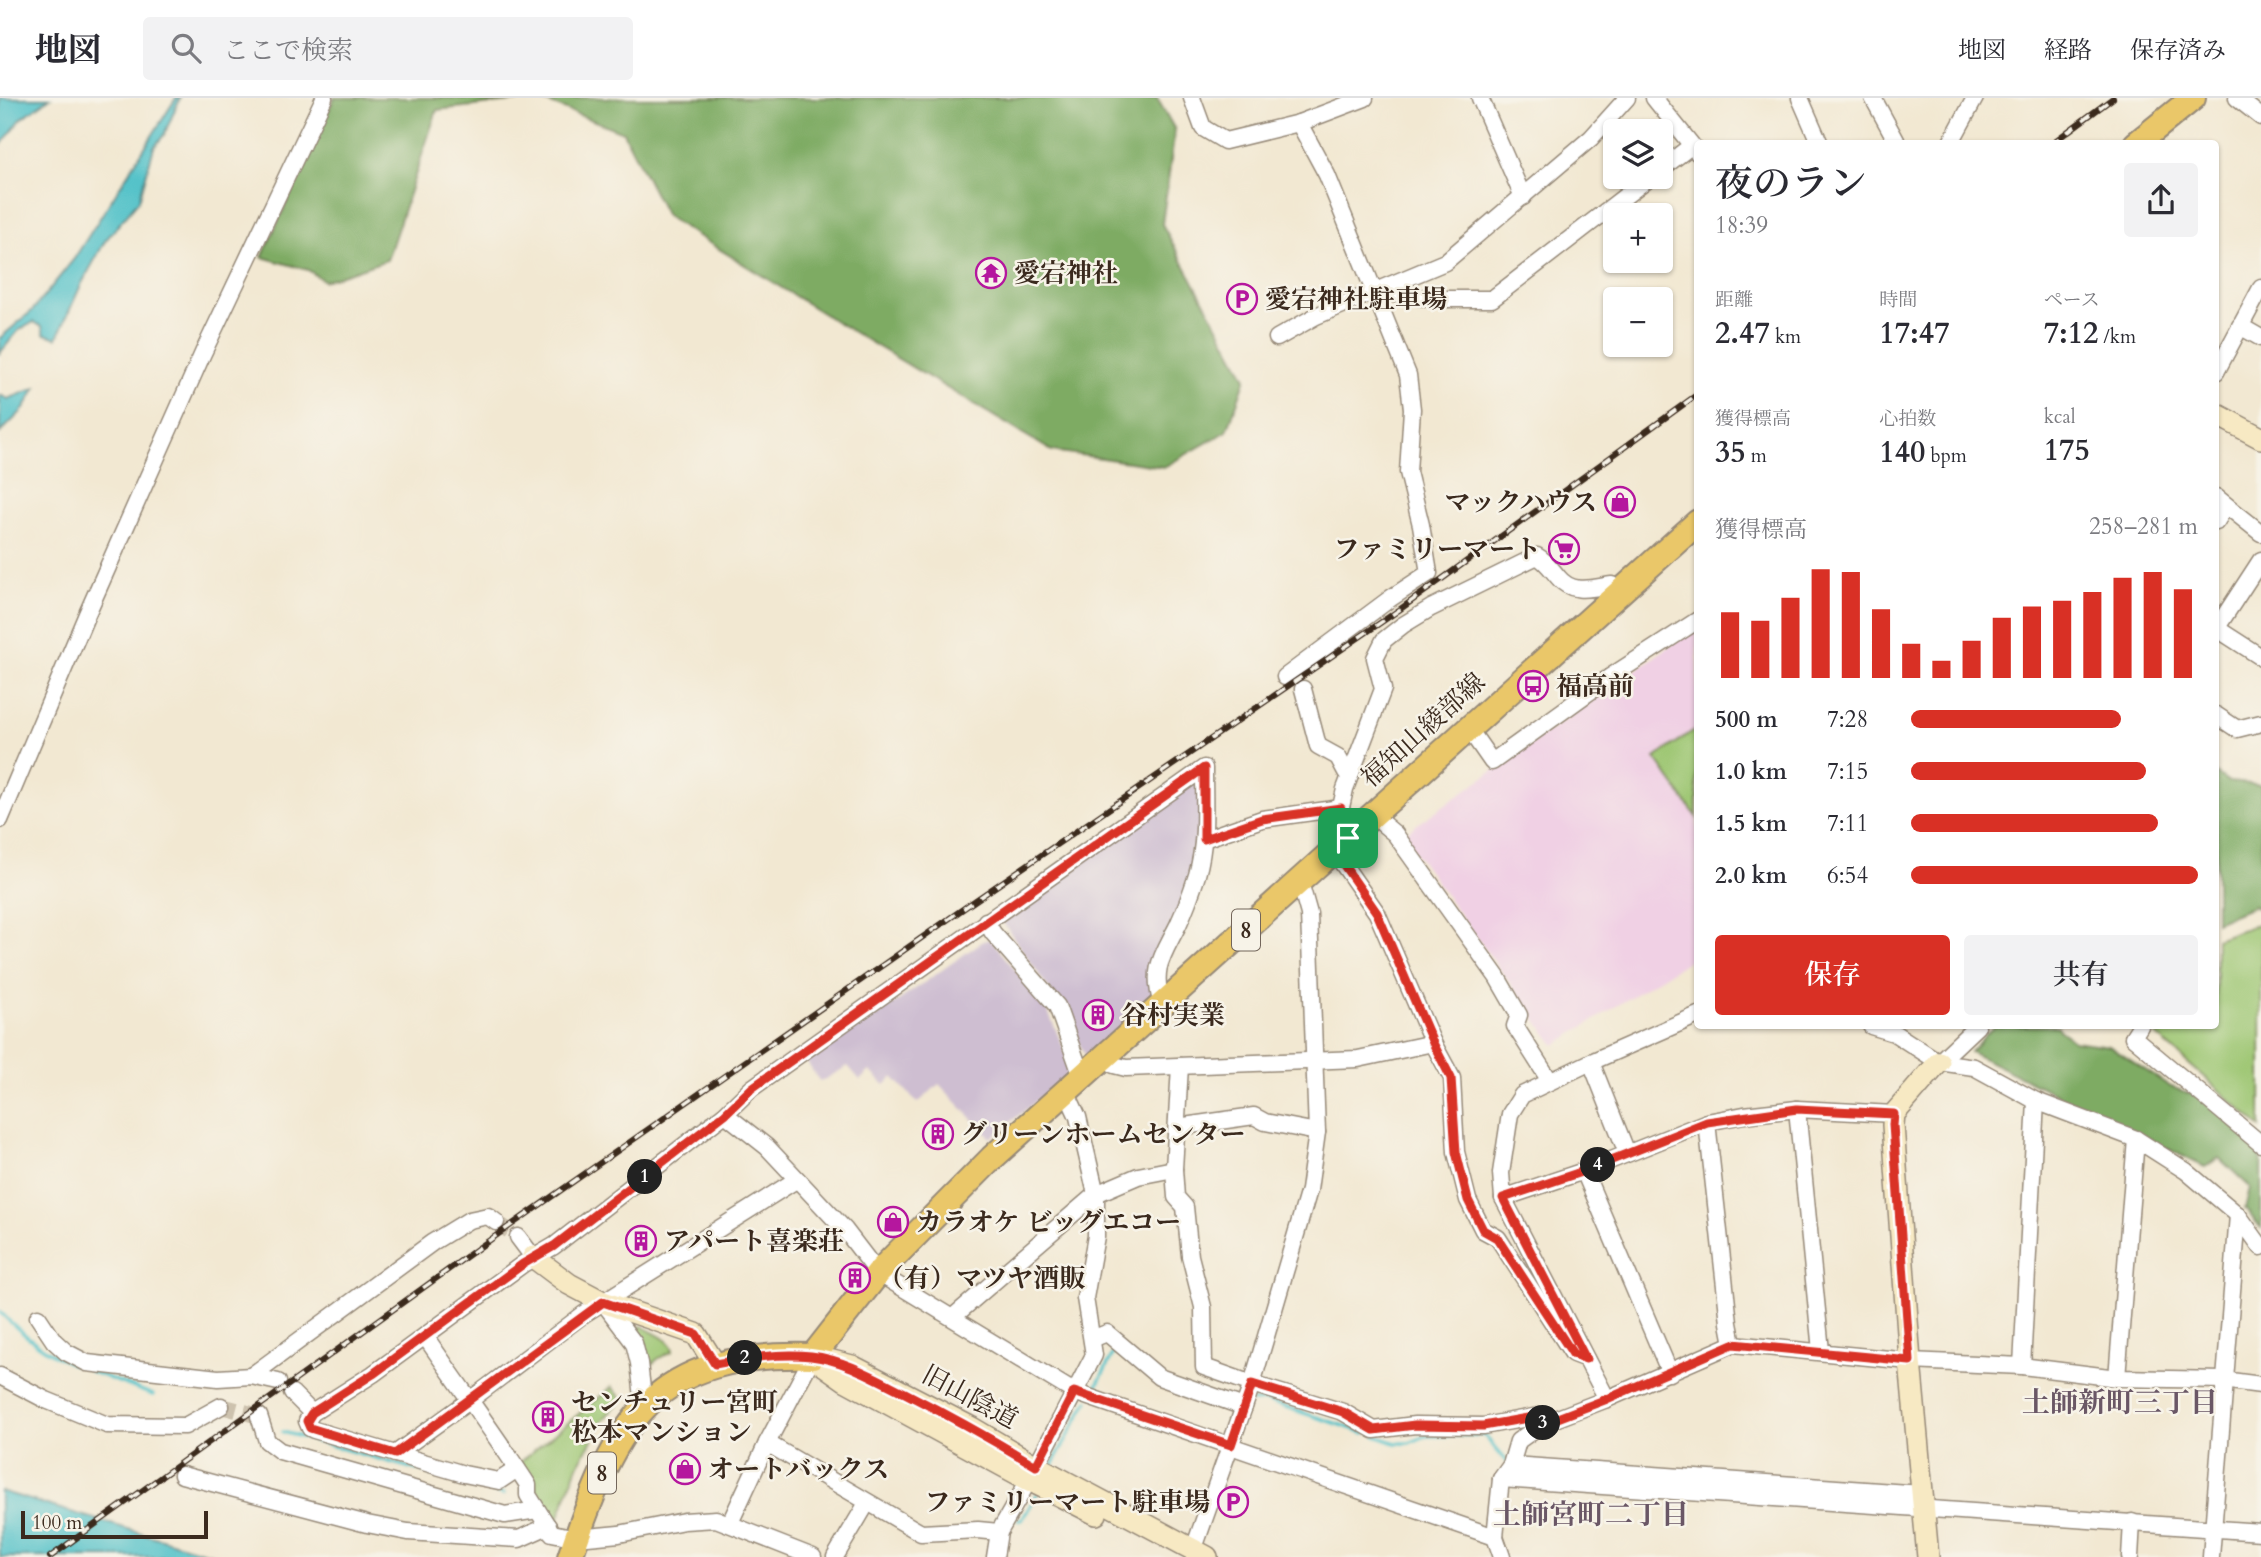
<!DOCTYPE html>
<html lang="ja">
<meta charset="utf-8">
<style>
:root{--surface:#fff;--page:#f2f2f3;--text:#2b2b33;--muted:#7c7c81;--line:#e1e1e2;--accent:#d93025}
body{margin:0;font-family:Cardo,"Noto Serif JP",serif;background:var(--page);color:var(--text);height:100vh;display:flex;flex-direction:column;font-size:26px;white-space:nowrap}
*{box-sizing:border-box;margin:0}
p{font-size:23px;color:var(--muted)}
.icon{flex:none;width:38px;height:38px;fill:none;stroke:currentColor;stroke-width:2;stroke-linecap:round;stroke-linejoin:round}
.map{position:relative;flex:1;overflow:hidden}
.panel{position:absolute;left:1694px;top:42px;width:525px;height:889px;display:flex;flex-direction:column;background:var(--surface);border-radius:7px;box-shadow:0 2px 5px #0004}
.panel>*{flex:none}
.controls{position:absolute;left:1603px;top:21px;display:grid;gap:14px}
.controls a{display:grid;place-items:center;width:70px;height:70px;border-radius:7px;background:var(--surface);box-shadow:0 2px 5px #0004;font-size:35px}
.scale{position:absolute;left:21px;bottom:18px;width:187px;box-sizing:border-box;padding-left:7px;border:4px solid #3b2a1e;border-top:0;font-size:19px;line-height:24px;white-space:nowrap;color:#3b2a1e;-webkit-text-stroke:5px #f7f3e8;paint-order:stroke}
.pin{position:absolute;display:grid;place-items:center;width:60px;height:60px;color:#fff;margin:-30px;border-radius:14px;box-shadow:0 4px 10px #0006}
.km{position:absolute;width:35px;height:35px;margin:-18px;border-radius:50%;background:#222;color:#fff;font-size:19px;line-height:35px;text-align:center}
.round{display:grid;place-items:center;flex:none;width:74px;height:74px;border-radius:7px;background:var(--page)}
.head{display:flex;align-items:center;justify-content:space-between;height:119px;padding:0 21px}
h1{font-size:38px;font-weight:600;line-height:52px}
.stats{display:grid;grid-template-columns:repeat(3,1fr);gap:10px;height:119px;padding:7px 21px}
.stats div{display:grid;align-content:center}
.stats b{font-size:30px;font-weight:600}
.stats small{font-size:19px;font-weight:400}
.stats p{font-size:19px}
.chart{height:196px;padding:14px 21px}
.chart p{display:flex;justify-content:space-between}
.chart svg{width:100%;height:126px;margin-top:7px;stroke:var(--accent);stroke-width:6}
.button{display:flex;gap:14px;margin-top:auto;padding:14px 21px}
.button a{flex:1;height:80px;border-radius:7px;background:var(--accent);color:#fff;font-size:28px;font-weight:600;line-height:80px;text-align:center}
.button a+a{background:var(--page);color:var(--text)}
ul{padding:0 21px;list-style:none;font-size:23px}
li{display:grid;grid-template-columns:112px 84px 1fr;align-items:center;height:52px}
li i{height:18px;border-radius:9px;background:var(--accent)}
header{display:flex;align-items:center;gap:42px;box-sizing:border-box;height:98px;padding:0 35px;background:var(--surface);border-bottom:2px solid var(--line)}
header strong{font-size:33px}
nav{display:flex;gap:38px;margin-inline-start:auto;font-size:24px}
.search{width:490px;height:63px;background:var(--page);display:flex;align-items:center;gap:18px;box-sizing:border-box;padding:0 24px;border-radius:7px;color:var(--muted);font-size:26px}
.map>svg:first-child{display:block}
.built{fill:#f0d0e4}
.industrial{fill:#cebed1}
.green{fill:#9dc672;stroke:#6c7848;stroke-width:2}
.forest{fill:#7eab64;stroke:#5c6a41;stroke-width:2}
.water{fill:#54c2c9;stroke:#487674;stroke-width:2}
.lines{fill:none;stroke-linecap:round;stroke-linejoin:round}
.stream{stroke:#54c2c9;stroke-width:3.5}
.street-tunnel{stroke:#cdc2ae;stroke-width:16;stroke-dasharray:16 8;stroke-linecap:butt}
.street-casing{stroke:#968978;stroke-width:19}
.secondary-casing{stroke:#968978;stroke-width:24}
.primary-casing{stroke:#968978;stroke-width:28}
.street{stroke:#fff;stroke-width:16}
.secondary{stroke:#f7e9c3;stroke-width:21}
.primary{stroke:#eac769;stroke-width:24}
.rail-casing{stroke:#3b2a1e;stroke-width:6}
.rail{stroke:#f7f3e8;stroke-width:3.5;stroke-dasharray:10;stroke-linecap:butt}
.route-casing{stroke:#fff;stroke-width:14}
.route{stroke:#d93025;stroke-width:9}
.labels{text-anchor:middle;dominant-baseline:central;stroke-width:5;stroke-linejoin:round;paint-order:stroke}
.shield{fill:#f7f3e8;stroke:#73665b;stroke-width:2}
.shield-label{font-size:24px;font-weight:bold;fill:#3b2a1e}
.poi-label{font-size:26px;font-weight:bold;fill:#3b2a1e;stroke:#f7f3e8;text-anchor:start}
.street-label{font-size:26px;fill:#3b2a1e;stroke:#f7f3e8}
.neighbourhood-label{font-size:28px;font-weight:bold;fill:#6a5766;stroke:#f7f3e8}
</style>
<header>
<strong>地図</strong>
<div class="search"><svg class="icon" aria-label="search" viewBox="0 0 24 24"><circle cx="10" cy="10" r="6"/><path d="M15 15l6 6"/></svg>ここで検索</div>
<nav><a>地図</a><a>経路</a><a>保存済み</a></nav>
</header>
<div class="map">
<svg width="2261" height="1459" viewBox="0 0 2261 1459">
<rect width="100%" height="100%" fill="#f7f3e8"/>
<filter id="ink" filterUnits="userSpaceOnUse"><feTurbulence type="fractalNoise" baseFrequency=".0143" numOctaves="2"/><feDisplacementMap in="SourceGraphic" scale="14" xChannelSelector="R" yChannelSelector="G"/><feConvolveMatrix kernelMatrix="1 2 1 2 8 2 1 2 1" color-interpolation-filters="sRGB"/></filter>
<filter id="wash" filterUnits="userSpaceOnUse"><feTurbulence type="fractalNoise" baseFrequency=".00686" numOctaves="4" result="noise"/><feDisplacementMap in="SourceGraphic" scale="28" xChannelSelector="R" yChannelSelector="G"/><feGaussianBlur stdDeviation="1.57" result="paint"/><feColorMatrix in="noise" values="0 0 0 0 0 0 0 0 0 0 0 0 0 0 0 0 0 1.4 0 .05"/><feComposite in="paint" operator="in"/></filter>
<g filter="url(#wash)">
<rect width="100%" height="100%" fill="#f2e8d2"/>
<path class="built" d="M1697,529v328l-142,90 -153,-210z"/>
<g class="industrial">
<path d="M1195,681l13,57 -45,119 -7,45 -70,58 -23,-49 -61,-88z"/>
<path d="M990,841l57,70 26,62 -82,67 -52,-54 -21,19 -25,-26 -8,8 -15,-14 -10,9 -12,-14 -28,16 -14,-21 95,-62 82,-58z"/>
</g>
<g class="green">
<path d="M1697,630v89l-42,-59z"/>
<path d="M2261,825v204l-112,-98 2,-3h65v-87z"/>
<path d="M642,1228c10,7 30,13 31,25l-14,7 -12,10 -13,-38z"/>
<path d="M612,1289l10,12 -19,21 -24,43 -23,61 -36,-62z"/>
</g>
<g class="forest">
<path d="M334,0h823l18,32 -13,94 84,154 -19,53 -63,36 -112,-16 -217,-130 -169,-105 -43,-84 -85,-33 -101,11 -50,150 -63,21 -16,-11 -46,-13z"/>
<path d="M2216,675l13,9 32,3v126l-7,-5 -38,16z"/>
<path d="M1994,928h64l1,4 15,11 35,5 62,41 36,12 54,55v74l-16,-19 5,-22 -31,-29 -14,9 -235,-115z"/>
</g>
<g class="water">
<path d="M0,0h50l-28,20 -22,28z"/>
<path d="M176,0h4l-16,37 -10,12 -15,53 -34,41 -24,44 -24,53 -13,-4 -2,-7 -8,-5 -16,9 -18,22v-15l33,-28 41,-51z"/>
<path d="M36,290l-12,21 -24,24v-38l8,4z"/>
<path d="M0,1393l222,66h-222z"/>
</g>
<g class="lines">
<g class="stream">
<path d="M0,1214c20,20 46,42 73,52"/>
<path d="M90,1273l63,24"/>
<path d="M1092,1297l22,-43 6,-2"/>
<path d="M1252,1304l15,-1 98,32"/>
<path d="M283,1334l221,62"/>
<path d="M1376,1338l20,7h13l17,-7 58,-1 23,27"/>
<path d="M1052,1367l36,-64"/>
<path d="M1018,1422h4l15,-26"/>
</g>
</g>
</g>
<g filter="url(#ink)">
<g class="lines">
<g class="street-tunnel">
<path d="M496,1124l22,15"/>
<path d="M221,1308l38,10"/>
</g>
<g class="street-casing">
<g id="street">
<path d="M1192,0l11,30 22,13 74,-18 66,-25"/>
<path d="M1480,0l43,99"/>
<path d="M1654,0l44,55"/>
<path d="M1800,0l20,46"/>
<path d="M1873,0l25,46"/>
<path d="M2237,0l24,19"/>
<path d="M1950,46l25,-46"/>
<path d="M1661,71l30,-23"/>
<path d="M1376,194l62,7h54l158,-122"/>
<path d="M2240,228l21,12"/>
<path d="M1277,240l39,-22 129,-54 146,-124 36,-40"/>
<path d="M2216,274l45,-84"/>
<path d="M2216,399l45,36"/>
<path d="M2216,424l10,-16"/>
<path d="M2216,530l45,29"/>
<path d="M2216,531l45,-69"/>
<path d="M1285,579l106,-79 38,-25 -8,-48 -13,-53 4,-63 -4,-34 -81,-200 -28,-52"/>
<path d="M1303,591l15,57 20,11 8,15 4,3"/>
<path d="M2216,617l21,14 24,-6"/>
<path d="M1469,631l23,33 118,-85 88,-57"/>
<path d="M0,722l87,-206 116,-261 121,-255"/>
<path d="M1383,726l12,10 102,143 22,38 -4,11 35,55"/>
<path d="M1348,740l-8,-10 -2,-7 7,-32 38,-100 -8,-31 9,-18 19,-15 28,-17 106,-52c9,5 14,13 21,21 14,18 34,11 54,8l8,9"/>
<path d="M1204,741l58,-20 79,-11"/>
<path d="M1334,753l43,62 56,130 19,35 4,74 12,48 15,30 15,8 75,116 13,5"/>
<path d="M986,823l7,12 64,73 25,71"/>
<path d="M1871,928l23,7 45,29 35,5 62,34 100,38 50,32 52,44 23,32"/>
<path d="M2140,928l-7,11 128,107"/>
<path d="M1107,957l7,10 12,3 232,-9 75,-16"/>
<path d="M1591,964l36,91"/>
<path d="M1939,964l38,-36"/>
<path d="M1797,1011l24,242"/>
<path d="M725,1016l42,33 78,83 33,43 196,119 421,145"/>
<path d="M1707,1024l22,201 4,21"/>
<path d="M1177,1029l77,-11 11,6 52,10"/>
<path d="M1174,1071l2,28 9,10 5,49 13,51 1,60 48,17 91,28 31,18 41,-5 68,1 56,-10 3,8"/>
<path d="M1584,1073l86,202"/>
<path d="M1503,1100l81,-27 123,-49 37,-7 53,-6 97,5"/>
<path d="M518,1139l15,20"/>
<path d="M603,1204l31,41 5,20 5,43"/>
<path d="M38,1219l16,24 12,11 21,11 131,15 33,-2 27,6"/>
<path d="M953,1219l143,-123 42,-18 36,-7 6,-103"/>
<path d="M425,1238c34,50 70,98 103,149v10l24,38 25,5 42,-4 65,-13 32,-2 97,38"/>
<path d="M1092,1241l15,-6 52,44 85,30"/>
<path d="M2022,1268l14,-265"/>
<path d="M0,1278l46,24 61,25 78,1 36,-20"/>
<path d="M251,1278l182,-134 36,-22 19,-4 8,6"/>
<path d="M2117,1280l19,-239"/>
<path d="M292,1295l20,20"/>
<path d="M1607,1301l-104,-201 -2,-25 9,-59 12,-19 69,-33 107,-47"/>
<path d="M259,1318l8,25 13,10 225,64 32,-5"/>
<path d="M767,1345l154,90 57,-3 21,2"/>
<path d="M395,1356l74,-53 115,-87 212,-134"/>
<path d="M1511,1367l411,29"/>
<path d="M517,1371l-18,12 -35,-7 -150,-44 -4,-2 -3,-7 5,-8 61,-39 150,-110 31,-18 171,-132 27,-26 452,-320c0,36 3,72 -7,107 -5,16 -12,35 -19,50 -16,32 -27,43 -16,80"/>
<path d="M182,1377l185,49 41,8 111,7 29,-13"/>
<path d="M1501,1381l760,53"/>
<path d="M730,1425l37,-80 46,-87"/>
<path d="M835,1459l32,-54"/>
<path d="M995,1459l4,-25 30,-52 65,-125 -9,-57 11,-62v-42l-18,-77 -12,-26"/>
<path d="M1195,1459l-2,-6 59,-167 57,-194 8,-58 -8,-218 -9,-32"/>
<path d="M1502,1459l-7,-20 6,-58 10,-14 7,-24 24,-17 65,-25 126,-55 177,17 112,5 95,12 106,2 38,5"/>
<path d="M2130,1459l2,-35"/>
<path d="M2211,1459l27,-342"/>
</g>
</g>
<g class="secondary-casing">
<g id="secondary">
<path d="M2216,316l45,24"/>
<path d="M533,1159l36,27 34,18 93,32 19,30"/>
<path d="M813,1258l39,10 120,62 64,38 171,91"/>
<path d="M821,1265l24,17 184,100 67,34"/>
<path d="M1928,1459l-18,-196 -17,-236 1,-11 45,-52"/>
</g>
</g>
<g class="primary-casing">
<g id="primary">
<path d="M2136,46l57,-46"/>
<path d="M570,1459c47,-138 83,-206 243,-201l65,-83 114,-115 706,-636"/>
</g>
</g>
<use href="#street" class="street"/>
<use href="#secondary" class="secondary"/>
<use href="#primary" class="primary"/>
<g class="rail-casing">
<g id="rail">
<path d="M2051,46l62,-46"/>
<path d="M50,1459l427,-308 493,-345 429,-294 299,-216"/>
</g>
</g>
<use href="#rail" class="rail"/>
</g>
</g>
<g class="lines" filter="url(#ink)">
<g class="route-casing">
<path id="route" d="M1204,670v71l58,-20 79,-11c-3,14 -2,19 7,30l-14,13 43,62 56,130 18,35 5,74 12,48 15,30 14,8 76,116 13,5 -83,-161 81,-27 123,-49 90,-13 97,5 -1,11 17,236 -177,-17 -126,55 -65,25 -3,-8 -56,10 -68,-1 -41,5 -31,-18 -91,-28 -21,61 -157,-53 -38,74c-43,-26 -86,-50 -131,-73 -30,-15 -60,-33 -94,-37 -33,-3 -64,2 -96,8l-19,-30 -93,-32 -208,152 -85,-26 -3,-7 5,-8 61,-39 150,-110 31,-18 171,-132 27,-26z"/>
</g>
<use href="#route" class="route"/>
</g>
<defs>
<g id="temple-ring" transform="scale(1.575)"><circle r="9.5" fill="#f7f3e8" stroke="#b5179e" stroke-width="1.5"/><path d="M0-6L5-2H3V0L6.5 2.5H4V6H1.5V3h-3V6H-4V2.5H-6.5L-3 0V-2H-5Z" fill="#b5179e"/></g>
<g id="parking-ring" transform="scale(1.575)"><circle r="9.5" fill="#f7f3e8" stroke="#b5179e" stroke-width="1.5"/><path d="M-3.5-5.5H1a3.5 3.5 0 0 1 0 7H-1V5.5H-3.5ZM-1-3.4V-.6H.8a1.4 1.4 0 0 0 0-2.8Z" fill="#b5179e"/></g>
<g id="shop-ring" transform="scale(1.575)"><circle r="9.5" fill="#f7f3e8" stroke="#b5179e" stroke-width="1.5"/><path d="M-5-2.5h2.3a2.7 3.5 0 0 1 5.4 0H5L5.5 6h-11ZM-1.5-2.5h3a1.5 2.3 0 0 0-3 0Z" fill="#b5179e"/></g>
<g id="supermarket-ring" transform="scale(1.575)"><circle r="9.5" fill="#f7f3e8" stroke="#b5179e" stroke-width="1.5"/><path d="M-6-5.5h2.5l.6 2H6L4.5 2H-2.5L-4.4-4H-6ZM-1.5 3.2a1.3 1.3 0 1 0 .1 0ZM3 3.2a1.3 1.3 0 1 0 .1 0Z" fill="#b5179e"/></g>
<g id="bus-ring" transform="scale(1.575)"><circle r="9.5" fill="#f7f3e8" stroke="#b5179e" stroke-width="1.5"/><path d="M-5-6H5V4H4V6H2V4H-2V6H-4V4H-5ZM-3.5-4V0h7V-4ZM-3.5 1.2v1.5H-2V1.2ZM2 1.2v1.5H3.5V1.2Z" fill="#b5179e"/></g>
<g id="building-ring" transform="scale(1.575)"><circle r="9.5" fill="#f7f3e8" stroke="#b5179e" stroke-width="1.5"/><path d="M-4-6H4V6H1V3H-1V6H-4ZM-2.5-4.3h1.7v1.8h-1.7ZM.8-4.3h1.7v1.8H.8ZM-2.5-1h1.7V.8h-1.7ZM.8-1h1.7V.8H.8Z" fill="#b5179e"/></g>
</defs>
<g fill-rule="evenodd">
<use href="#temple-ring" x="991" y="175"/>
<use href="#parking-ring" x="1242" y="201"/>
<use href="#shop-ring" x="1620" y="404"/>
<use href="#supermarket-ring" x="1564" y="451"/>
<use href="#bus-ring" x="1533" y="588"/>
<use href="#building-ring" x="1098" y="917"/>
<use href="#building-ring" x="938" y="1036"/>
<use href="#shop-ring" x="893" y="1124"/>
<use href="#building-ring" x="641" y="1143"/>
<use href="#building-ring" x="855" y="1180"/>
<use href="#building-ring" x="548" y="1319"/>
<use href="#shop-ring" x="685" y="1371"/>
<use href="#parking-ring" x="1233" y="1404"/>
</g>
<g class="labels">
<g class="shield">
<rect x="1232" y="811.5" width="28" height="41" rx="5"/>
<rect x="588" y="1354.5" width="28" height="41" rx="5"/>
</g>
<g class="shield-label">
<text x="1246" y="832">8</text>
<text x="602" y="1375">8</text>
</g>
<g class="poi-label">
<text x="1014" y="175">愛宕神社</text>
<text x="1265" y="201">愛宕神社駐車場</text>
<text x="1597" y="404" text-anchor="end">マックハウス</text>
<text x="1541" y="451" text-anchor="end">ファミリーマート</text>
<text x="1556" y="588">福高前</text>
<text x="1121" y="917">谷村実業</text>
<text x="961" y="1036">グリーンホームセンター</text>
<text x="916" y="1124">カラオケ ビッグエコー</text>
<text x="664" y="1143">アパート喜楽荘</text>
<text x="878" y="1180">（有）マツヤ酒販</text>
<text x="571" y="1304">センチュリー宮町<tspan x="571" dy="30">松本マンション</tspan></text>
<text x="708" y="1371">オートバックス</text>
<text x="1210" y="1404" text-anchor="end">ファミリーマート駐車場</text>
</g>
<g class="street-label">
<text transform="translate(1423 632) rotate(-42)">福知山綾部線</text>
<text transform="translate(970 1299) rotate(28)">旧山陰道</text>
</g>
<g class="neighbourhood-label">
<text x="2120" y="1305">土師新町三丁目</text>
<text x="1591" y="1417">土師宮町二丁目</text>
</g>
</g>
</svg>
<div class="controls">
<a><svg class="icon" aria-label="layers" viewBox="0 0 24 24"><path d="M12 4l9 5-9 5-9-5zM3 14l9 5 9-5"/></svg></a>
<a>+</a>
<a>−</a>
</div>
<div class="scale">100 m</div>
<div class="pin" style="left:1348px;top:740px;background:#1e9e55"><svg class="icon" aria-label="arrive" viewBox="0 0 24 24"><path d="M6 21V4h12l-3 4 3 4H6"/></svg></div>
<b class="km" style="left:645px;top:1079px">1</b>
<b class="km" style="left:745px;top:1260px">2</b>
<b class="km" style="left:1543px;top:1325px">3</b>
<b class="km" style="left:1598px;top:1067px">4</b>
<section class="panel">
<div class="head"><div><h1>夜のラン</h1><p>18:39</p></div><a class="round"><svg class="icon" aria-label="share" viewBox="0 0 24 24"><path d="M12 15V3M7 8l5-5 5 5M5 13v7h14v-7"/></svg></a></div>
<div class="stats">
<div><p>距離</p><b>2.47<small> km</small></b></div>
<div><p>時間</p><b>17:47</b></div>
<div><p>ペース</p><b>7:12<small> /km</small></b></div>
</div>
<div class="stats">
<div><p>獲得標高</p><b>35<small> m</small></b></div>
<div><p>心拍数</p><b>140<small> bpm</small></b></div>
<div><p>kcal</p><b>175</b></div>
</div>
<div class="chart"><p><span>獲得標高</span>258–281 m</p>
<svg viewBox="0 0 160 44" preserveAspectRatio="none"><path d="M5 44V21M15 44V24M25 44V16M35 44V6M45 44V7M55 44V20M65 44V32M75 44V38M85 44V31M95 44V23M105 44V19M115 44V17M125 44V14M135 44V9M145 44V7M155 44V13"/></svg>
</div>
<ul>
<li><b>500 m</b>7:28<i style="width:73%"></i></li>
<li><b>1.0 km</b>7:15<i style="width:82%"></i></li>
<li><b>1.5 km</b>7:11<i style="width:86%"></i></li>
<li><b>2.0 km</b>6:54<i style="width:100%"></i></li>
</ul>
<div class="button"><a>保存</a><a>共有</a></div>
</section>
</div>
